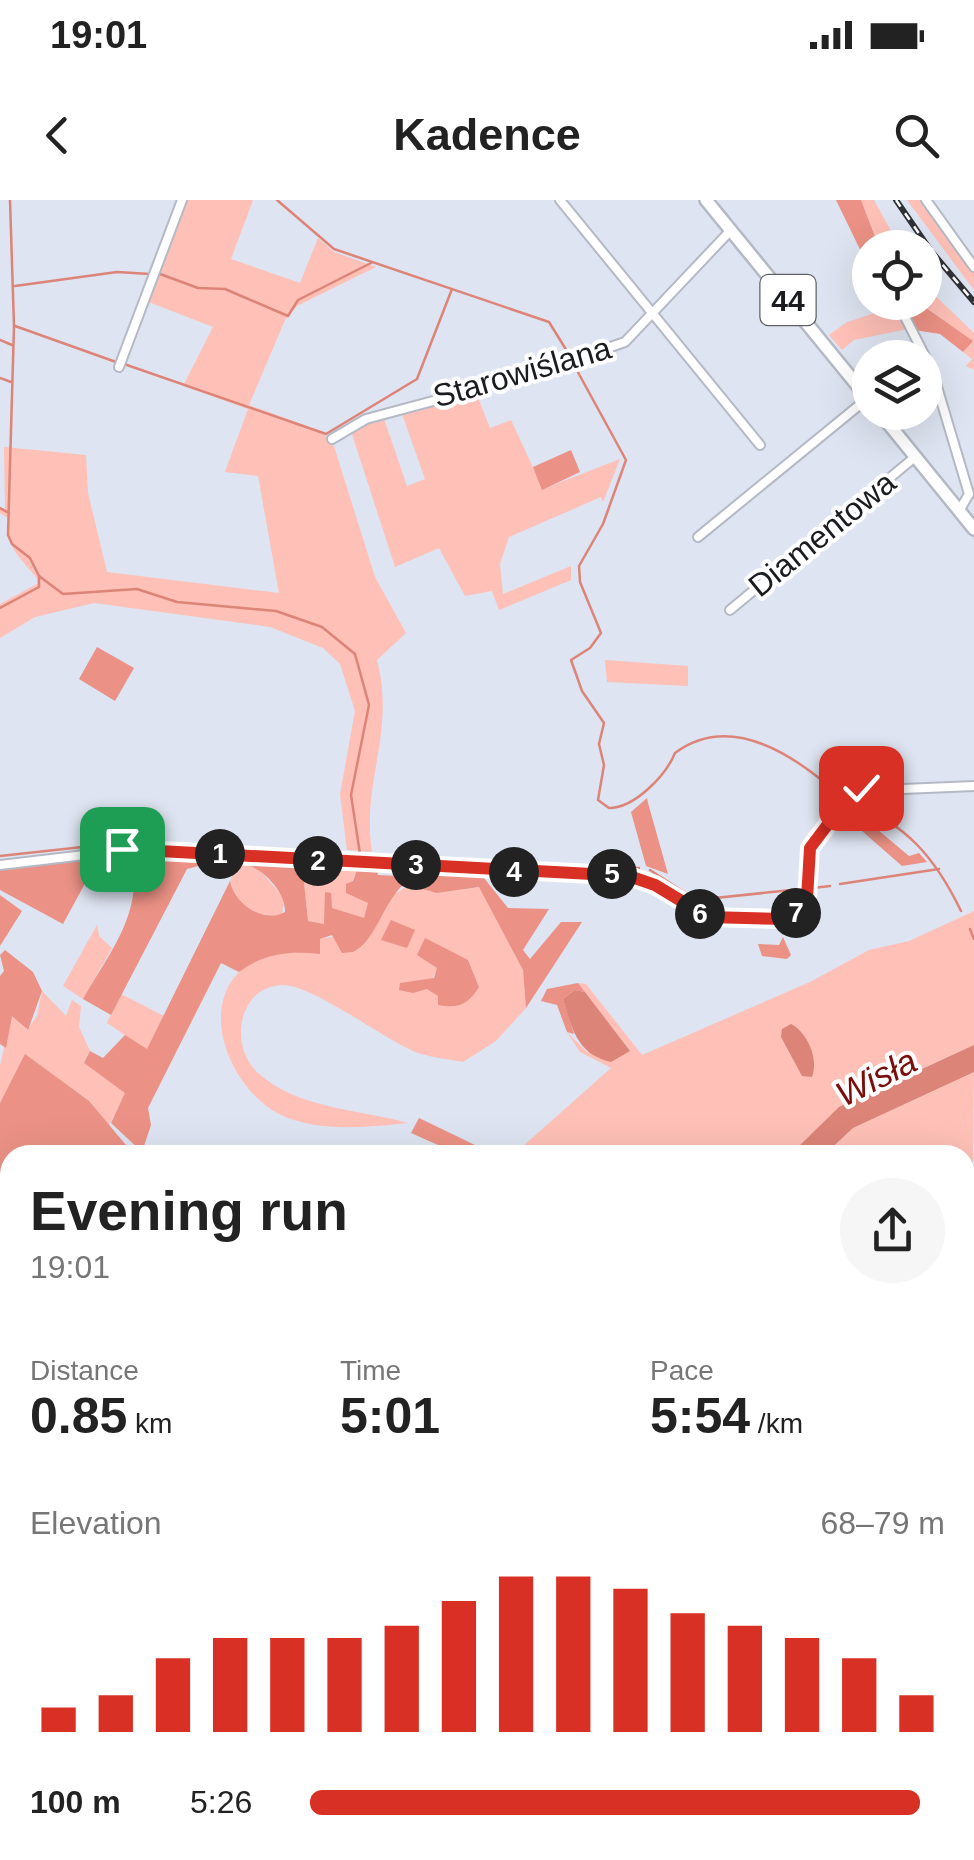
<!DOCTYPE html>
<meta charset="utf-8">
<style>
:root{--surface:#fff;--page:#f6f6f6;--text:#222;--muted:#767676;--accent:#d93025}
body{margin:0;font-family:Arial,sans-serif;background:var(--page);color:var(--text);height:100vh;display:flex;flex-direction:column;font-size:38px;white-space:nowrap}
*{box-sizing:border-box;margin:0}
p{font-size:32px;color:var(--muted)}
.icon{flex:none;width:55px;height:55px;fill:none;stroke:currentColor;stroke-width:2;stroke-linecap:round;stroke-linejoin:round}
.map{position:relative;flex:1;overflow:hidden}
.side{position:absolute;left:0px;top:945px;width:975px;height:715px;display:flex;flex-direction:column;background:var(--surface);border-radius:30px 30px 0 0;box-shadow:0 10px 40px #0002}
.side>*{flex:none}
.buttons{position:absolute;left:852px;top:30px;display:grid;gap:20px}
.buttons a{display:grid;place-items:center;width:90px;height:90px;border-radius:50%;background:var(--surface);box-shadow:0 10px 40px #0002;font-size:50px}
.pin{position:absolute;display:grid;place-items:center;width:85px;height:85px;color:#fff;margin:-42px;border-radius:20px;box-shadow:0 5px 15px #0006}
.km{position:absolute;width:50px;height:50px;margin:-25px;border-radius:50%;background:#222;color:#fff;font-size:28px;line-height:50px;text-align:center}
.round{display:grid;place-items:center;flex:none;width:105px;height:105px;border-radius:52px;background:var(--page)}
.overview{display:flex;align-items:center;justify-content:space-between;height:170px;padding:0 30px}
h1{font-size:55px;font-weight:700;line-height:75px}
.figures{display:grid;grid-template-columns:repeat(3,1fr);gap:15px;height:170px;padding:10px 30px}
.figures div{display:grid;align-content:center}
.figures b{font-size:50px;font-weight:700}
.figures small{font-size:28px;font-weight:400}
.figures p{font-size:28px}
.chart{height:280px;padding:20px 30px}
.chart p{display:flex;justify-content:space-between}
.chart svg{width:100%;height:180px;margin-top:10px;stroke:var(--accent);stroke-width:6}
ul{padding:0 30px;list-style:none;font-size:32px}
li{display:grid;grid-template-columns:160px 120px 1fr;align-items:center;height:75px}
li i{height:25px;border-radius:12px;background:var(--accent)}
.status{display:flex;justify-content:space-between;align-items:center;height:70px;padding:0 50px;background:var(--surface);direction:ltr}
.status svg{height:28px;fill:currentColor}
header{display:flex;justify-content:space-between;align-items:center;height:130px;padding:0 30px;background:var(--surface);font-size:45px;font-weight:700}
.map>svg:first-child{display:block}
.green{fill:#fec0b7;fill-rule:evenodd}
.forest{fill:#eb9185}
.water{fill:#dd8478}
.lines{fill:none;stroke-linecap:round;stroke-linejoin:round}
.stream{stroke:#dd8478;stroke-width:2.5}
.minor-casing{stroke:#b4b9c5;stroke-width:12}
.primary-casing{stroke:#b4b9c5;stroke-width:16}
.minor{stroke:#fff;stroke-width:8}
.primary{stroke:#fff;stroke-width:11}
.rail-casing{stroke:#2f3136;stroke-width:6}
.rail{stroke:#fff;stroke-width:2.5;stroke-dasharray:8;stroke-linecap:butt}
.route-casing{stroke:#fff;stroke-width:20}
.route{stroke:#d93025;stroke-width:12}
.labels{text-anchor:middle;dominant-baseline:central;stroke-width:8;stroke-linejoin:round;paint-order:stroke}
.shield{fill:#fff;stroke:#5f6063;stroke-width:2.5}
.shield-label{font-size:30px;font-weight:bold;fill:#1a1c20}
.street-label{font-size:32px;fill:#1a1c20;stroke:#fff}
.water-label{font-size:35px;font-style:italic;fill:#7a0e0c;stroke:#fff}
</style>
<div class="status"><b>19:01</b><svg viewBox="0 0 49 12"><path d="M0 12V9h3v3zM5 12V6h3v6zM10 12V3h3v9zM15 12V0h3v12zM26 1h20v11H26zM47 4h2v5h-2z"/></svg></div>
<header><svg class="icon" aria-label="back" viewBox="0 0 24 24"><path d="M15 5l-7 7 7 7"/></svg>Kadence<svg class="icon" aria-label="search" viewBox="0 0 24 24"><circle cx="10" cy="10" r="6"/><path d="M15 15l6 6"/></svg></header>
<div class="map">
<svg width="974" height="1660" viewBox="0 0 974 1660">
<rect width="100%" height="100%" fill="#dee4f1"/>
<g class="green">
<path d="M188,0h65l-22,59 69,24 18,-45 16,14 42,15 -79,39 -12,14 -36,85 75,27 5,12 4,-1 42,134 31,56 -29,27c19,73 -16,122 -5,192l-25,-2 -7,-56 15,-83 -15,-47 -17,-16 -53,-21 -176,-24 -59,14 -35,21v-34l37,-20v-6c-17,-20 -33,-32 -28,-59l-9,-6v-6l5,2 -1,-62 82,8 2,38 19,79 172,21 -21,-117 -33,-4 23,-63 -65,-23 30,-59 -67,-26z"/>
<path d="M861,0h13l26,47h-21z"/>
<path d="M907,0h16l51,73v17z"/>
<path d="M925,86l49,47v37l-8,-4 6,-7 -9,-7 9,-11 -53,-38 6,-1z"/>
<path d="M904,104l4,25 -54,11 -12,10 -13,-15 18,-13z"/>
<path d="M475,190l15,38 21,-8 32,69 77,-30 -17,43 -2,-5 -92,40 -9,27 3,30 68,-28v14l-72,30 -7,-19 -27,5 -26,-48 -44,19 -44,-136 32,-15 24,70 18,-7 -24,-68z"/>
<path d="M605,460l83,6v20l-81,-4z"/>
<path d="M240,658l18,10 26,30 -2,17c-22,4 -49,-10 -52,-34z"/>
<path d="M302,663l57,2 -12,28 22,10 -5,16 -33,-11 -6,-16v32l-17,-3z"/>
<path d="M412,683l25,10 43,-6 43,83 3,38 -30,33 -33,21c-15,-3 -30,-4 -45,-9 -34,-13 -106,-69 -136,-68 -45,2 -53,62 -24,88 40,36 100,36 150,50 -40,4 -91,10 -129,-9 -45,-23 -82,-101 -39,-143 20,-20 54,-19 80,-18v-14l54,-10 13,-30zM468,760l11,27 -41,9 -11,-8 11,-20z"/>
<path d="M974,711v134l-68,31 -116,79h-277l98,-87 -31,-16 -13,-20 20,20 43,-1 -52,-68 8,1 56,71 168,-73 59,-32 40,-9z"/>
<path d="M97,725l2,11 13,12 -29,51 -20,-13z"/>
<path d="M42,791l24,25 6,-16 9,6 -2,21 11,24 -6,12 42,30 -18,34 -19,-26 -64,-46 -25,48v-38l12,-50 15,15 10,-14z"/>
<path d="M121,794l43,22 -17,34 -40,-27z"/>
<path d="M974,872l-2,151 -7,3v-71h-102l-5,-6 -13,6h-21l29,-27z"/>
<path d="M965,1064l9,1v88l-9,-6z"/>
<path d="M974,1168v61l-9,2v-52z"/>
<path d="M10,1172v48l-10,1v-45z"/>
<path d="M10,1326v180h-8l-2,4v-182z"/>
<path d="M965,1547l3,11 6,-1v77l-9,1z"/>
<path d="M767,1650h56l-6,2 4,8h-50z"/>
</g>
<g class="forest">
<path d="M836,0h25l18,47 -9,1v22z"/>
<path d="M903,103h16l54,38 -10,11 -23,-18 -32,-5z"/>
<path d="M571,250l9,22 -38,18 -9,-23z"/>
<path d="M97,447l37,21 -19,33 -36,-22z"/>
<path d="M647,598l1,5 20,71 -22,-8 -15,-54z"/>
<path d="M865,619l44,37 10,-3 8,9 -25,4 -48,-42z"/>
<path d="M130,652l72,4v9l-15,4 -76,146 -28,-16c28,-49 63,-89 47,-147z"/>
<path d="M101,654l-38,70 -63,-34v-23z"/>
<path d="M245,659l57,4 6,58 16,3 1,-32 6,1 1,15 32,10 4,-15 -22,-10v-9l7,-3 5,-14h18l2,8 20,1 3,-9 79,6 28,35 41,1 -26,41 7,9 31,-37h21l-56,86 -3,-38 -44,-83 -42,6 -33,-9c-21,18 -28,57 -51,68l-11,1 -10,-18 -12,4v15c-30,-3 -56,-1 -81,18l-18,-9 -73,145 3,17 -9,27 -31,-29 14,-30 -41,-30 6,-12 13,7 22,-23 22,14 83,-168c4,23 34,43 55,31 1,-20 -22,-44 -41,-48z"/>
<path d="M0,695l22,16 -22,35z"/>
<path d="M391,720l24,10 -8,18 -26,-8z"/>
<path d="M783,737l8,18 -4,4 -25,-3 -4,-12 21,1z"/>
<path d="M425,738l43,22 11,27c-11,17 -20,22 -41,18v-9l-11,-7 -14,4 -14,-3 1,-7 34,-5 3,-10 -20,-13z"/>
<path d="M5,750l28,22 9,19 -14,39 -16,-14 -6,32 -6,-4v-68l4,-5 -4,-16z"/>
<path d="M578,783l7,9 -10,-2 -12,9 11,35 -7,-2 -10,-27 -16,-4 6,-12z"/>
<path d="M25,854l64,47 37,44 -33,10h-83v125l-10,23v-200z"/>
<path d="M419,918l56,27 -16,1 -3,7 -45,-20z"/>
<path d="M10,1220v72h-10v-71z"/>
</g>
<g class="water">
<path d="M575,790l10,2 45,59 -19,11c-34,-8 -39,-33 -48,-63z"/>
<path d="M791,824c16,8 28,35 21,53l-10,-1 -21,-39 1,-8z"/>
<path d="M974,845v27l-121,56 -29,27h-34l49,-48z"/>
</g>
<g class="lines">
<g class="stream">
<path d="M277,0l57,49 215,73 21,34"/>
<path d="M160,74l38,14 27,1 63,27 10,-16 73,-37"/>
<path d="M15,86l102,-14 33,2"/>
<path d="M15,126l101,36"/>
<path d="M0,140l12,5"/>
<path d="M124,164l202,70 91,-55 35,-90"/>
<path d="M574,165l52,95 -23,64 -24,42 1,16 21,51 -11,15 -19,12 11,31 22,32 -5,21 5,21 -6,35 11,8c26,0 57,-33 66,-55 56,-42 122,4 164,42"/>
<path d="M0,178l11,4"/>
<path d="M0,308l9,5"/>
<path d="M39,376l24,18 74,-5 40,13 99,9 46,16 33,27 14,51 -18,90 9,59"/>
<path d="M0,408l39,-21v-11l-9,-18 -18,-14 -4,-9 6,-209 -4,-126"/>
<path d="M851,603c55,20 85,56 110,108"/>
<path d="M109,644l125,3"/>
<path d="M252,649l211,12"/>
<path d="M0,656l101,-11"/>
<path d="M476,662l163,6"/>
<path d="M650,670l46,30 105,-11"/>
<path d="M840,684l99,-15"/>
<path d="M813,688l17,-2"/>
<path d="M970,729l4,10"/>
<path d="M965,1567l9,33"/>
<path d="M80,1650v3"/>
<path d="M340,1657l1,3"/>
</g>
<g class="minor-casing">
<g id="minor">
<path d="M560,0l200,245"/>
<path d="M926,0l48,67"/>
<path d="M905,117l27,53 37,124 -10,17"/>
<path d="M119,167l63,-167"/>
<path d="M332,239l34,-20 164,-44 95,-33 106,-112"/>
<path d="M698,337l170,-139"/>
<path d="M730,410l185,-153"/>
<path d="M0,665l135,-16 486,26 34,10 53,32 77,2c36,-15 12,-44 25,-70 10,-20 29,-44 45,-58l119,-5"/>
<path d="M965,1639h9"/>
<path d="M672,1650l4,10"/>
<path d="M147,1660l255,-10"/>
</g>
</g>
<g class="primary-casing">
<g id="primary">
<path d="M706,0l164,201"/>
<path d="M879,212l95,117"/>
</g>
</g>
<use href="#minor" class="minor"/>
<use href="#primary" class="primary"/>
<g class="rail-casing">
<path id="rail" d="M896,0l35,51 43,51"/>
</g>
<use href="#rail" class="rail"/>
</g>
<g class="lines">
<g class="route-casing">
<path id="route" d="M122,649l507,27 26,9 53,32 77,2 22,-20 3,-51 40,-53 11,-7"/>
</g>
<use href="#route" class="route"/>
</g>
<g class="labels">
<rect class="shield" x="760.5" y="75" width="55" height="50" rx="8"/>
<g class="shield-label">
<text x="788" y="100">44</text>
</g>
<g class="street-label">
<text transform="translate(522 172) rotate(-16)">Starowiślana</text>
<text transform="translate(822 334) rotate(-39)">Diamentowa</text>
</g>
<g class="water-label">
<text transform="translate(876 877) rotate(-27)">Wisła</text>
</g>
</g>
</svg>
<div class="buttons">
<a><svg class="icon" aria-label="locate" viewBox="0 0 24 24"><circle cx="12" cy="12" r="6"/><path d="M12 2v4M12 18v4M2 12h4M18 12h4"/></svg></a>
<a><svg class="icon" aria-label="layers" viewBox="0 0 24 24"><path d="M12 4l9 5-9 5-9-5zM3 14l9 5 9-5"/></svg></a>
</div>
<div class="pin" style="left:122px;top:649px;background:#1e9e55"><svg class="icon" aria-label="arrive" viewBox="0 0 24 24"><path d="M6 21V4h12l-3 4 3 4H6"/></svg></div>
<div class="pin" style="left:861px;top:588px;background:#d93025"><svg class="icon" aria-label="check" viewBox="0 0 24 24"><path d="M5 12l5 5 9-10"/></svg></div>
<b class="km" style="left:220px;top:654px">1</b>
<b class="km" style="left:318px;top:661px">2</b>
<b class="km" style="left:416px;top:665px">3</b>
<b class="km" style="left:514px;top:672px">4</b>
<b class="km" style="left:612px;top:674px">5</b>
<b class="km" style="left:700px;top:714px">6</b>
<b class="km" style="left:796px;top:713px">7</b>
<section class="side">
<div class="overview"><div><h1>Evening run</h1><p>19:01</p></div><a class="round"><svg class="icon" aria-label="share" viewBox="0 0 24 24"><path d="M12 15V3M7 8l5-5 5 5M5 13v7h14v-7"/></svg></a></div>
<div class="figures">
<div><p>Distance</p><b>0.85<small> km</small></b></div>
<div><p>Time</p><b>5:01</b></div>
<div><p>Pace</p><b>5:54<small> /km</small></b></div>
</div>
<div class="chart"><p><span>Elevation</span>68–79 m</p>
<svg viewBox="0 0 160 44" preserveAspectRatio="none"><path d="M5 44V38M15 44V35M25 44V26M35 44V21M45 44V21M55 44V21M65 44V18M75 44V12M85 44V6M95 44V6M105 44V9M115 44V15M125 44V18M135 44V21M145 44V26M155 44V35"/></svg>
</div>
<ul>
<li><b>100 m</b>5:26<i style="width:96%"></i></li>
</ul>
</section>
</div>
